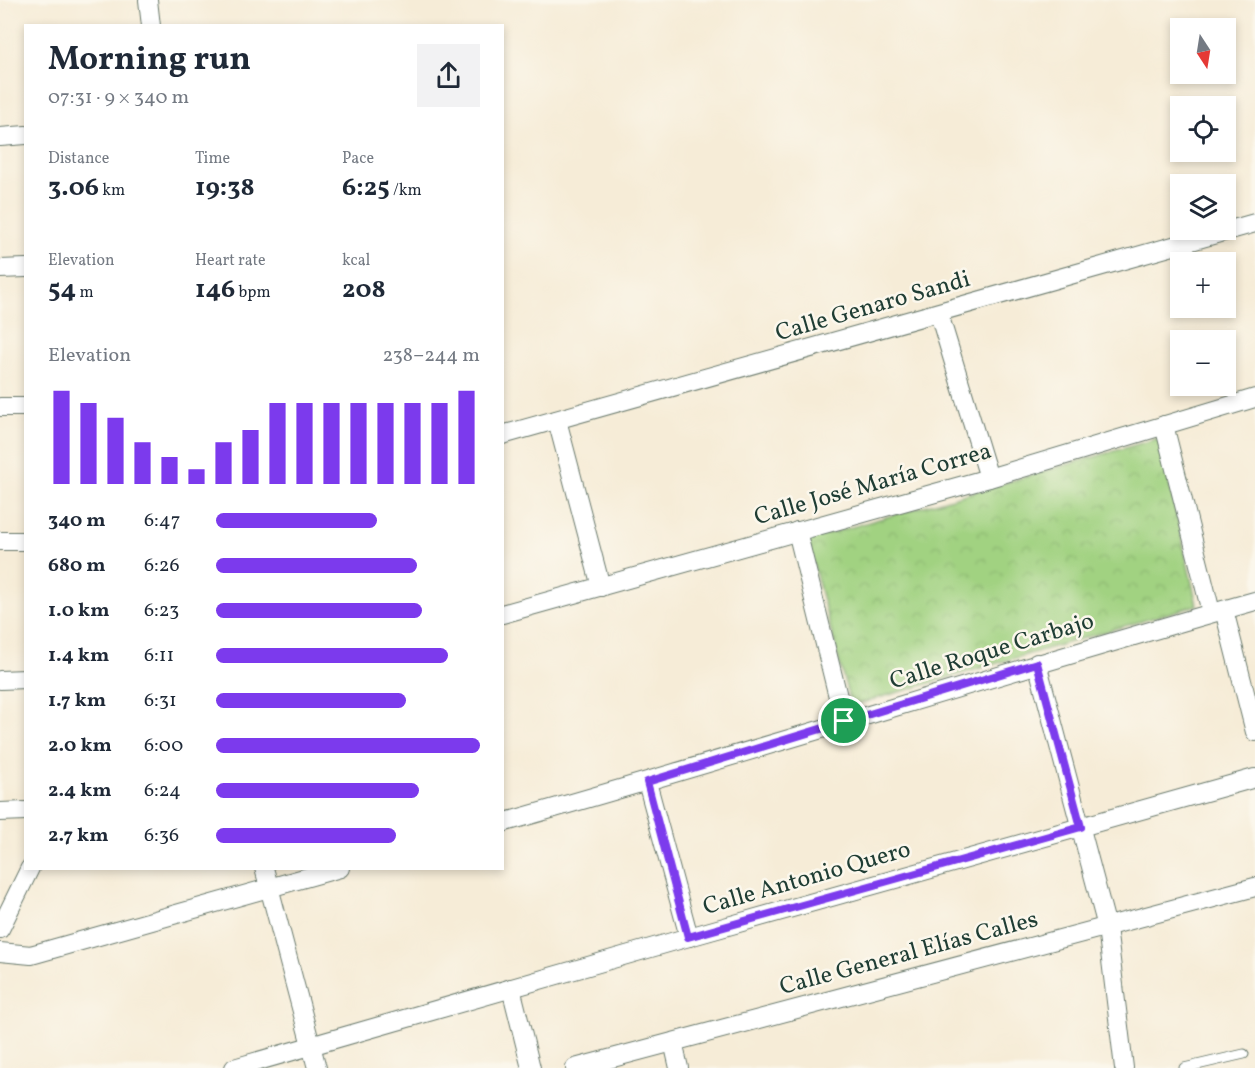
<!DOCTYPE html>
<meta charset="utf-8">
<style>
:root{--surface:#fff;--page:#f2f2f3;--text:#1f2937;--muted:#747a83;--accent:#7c3aed}
body{margin:0;font-family:Vollkorn,serif;background:var(--page);color:var(--text);height:100vh;display:flex;flex-direction:column;font-size:22px;white-space:nowrap}
*{box-sizing:border-box;margin:0}
p{font-size:20px;color:var(--muted)}
.icon{flex:none;width:33px;height:33px;fill:none;stroke:currentColor;stroke-width:2;stroke-linecap:round;stroke-linejoin:round}
.map{position:relative;flex:1;overflow:hidden}
.panel{position:absolute;left:24px;top:24px;width:480px;height:846px;display:flex;flex-direction:column;background:var(--surface);border-radius:0px;box-shadow:0 3px 9px #0003}
.panel>*{flex:none}
.needle{width:39px;rotate:168deg}
.tools{position:absolute;left:1170px;top:18px;display:grid;gap:12px}
.tools a{display:grid;place-items:center;width:66px;height:66px;border-radius:0px;background:var(--surface);box-shadow:0 3px 9px #0003;font-size:30px}
.pin{position:absolute;display:grid;place-items:center;width:51px;height:51px;color:#fff;margin:-26px;border:3px solid #fff;border-radius:50%;box-shadow:0 2px 6px #0007}
.round{display:grid;place-items:center;flex:none;width:63px;height:63px;border-radius:0px;background:var(--page)}
.head{display:flex;align-items:center;justify-content:space-between;height:102px;padding:0 24px}
h1{font-size:33px;font-weight:700;line-height:45px}
.metrics{display:grid;grid-template-columns:repeat(3,1fr);gap:9px;height:102px;padding:6px 24px}
.metrics div{display:grid;align-content:center}
.metrics b{font-size:26px;font-weight:700}
.metrics small{font-size:16px;font-weight:400}
.metrics p{font-size:16px}
.chart{height:168px;padding:12px 24px}
.chart p{display:flex;justify-content:space-between}
.chart svg{width:100%;height:108px;margin-top:6px;stroke:var(--accent);stroke-width:6}
ul{padding:0 24px;list-style:none;font-size:20px}
li{display:grid;grid-template-columns:96px 72px 1fr;align-items:center;height:45px}
li i{height:15px;border-radius:8px;background:var(--accent)}
.map>svg:first-child{display:block}
.park{fill:url(#park-crowns);stroke:#60885a;stroke-width:1.5}
.lines{fill:none;stroke-linecap:round;stroke-linejoin:round}
.service-casing{stroke:#6a7a6d;stroke-width:11}
.minor-casing{stroke:#6a7a6d;stroke-width:20}
.service{stroke:#fff;stroke-width:9}
.minor{stroke:#fff;stroke-width:18}
.route-casing{stroke:#fff;stroke-width:12}
.route{stroke:#7c3aed;stroke-width:8}
.labels{text-anchor:middle;dominant-baseline:central;stroke-width:5;stroke-linejoin:round;paint-order:stroke}
.street-label{font-size:24px;fill:#1f3d34;stroke:#fbf7ec}
</style>
<div class="map">
<svg width="1255" height="1068" viewBox="0 0 1255 1068">
<defs>
<pattern id="park-crowns" width="20" height="18" patternUnits="userSpaceOnUse" patternTransform="scale(1.5)"><rect width="20" height="18" fill="#a1d281"/><path d="M2 6a3 3 0 1 1 6 0M12 15a3 3 0 1 1 6 0" fill="none" stroke="#8ab570"/></pattern>
</defs>
<rect width="100%" height="100%" fill="#fbf7ec"/>
<filter id="ink" filterUnits="userSpaceOnUse"><feTurbulence type="fractalNoise" baseFrequency=".0167" numOctaves="2"/><feDisplacementMap in="SourceGraphic" scale="12" xChannelSelector="R" yChannelSelector="G"/><feConvolveMatrix kernelMatrix="1 2 1 2 8 2 1 2 1" color-interpolation-filters="sRGB"/></filter>
<filter id="wash" filterUnits="userSpaceOnUse"><feTurbulence type="fractalNoise" baseFrequency=".008" numOctaves="4" result="noise"/><feDisplacementMap in="SourceGraphic" scale="24" xChannelSelector="R" yChannelSelector="G"/><feGaussianBlur stdDeviation="1.35" result="paint"/><feColorMatrix in="noise" values="0 0 0 0 0 0 0 0 0 0 0 0 0 0 0 0 0 1.4 0 .05"/><feComposite in="paint" operator="in"/></filter>
<g filter="url(#wash)">
<rect width="100%" height="100%" fill="#f6ecd7"/>
<path class="park" d="M1159,438l38,167 -346,101 -44,-166z"/>
</g>
<g filter="url(#ink)">
<g class="lines">
<g class="service-casing">
<path id="service" d="M1184,1068l60,-14"/>
</g>
<g class="minor-casing">
<g id="minor">
<path d="M148,0l3,26"/>
<path d="M0,137l26,-2"/>
<path d="M0,269l26,-1"/>
<path d="M939,314l50,164"/>
<path d="M0,407h26"/>
<path d="M557,420l44,167"/>
<path d="M1164,425l47,187"/>
<path d="M502,435l753,-212"/>
<path d="M797,531l47,190"/>
<path d="M0,541h26"/>
<path d="M1224,610l31,122"/>
<path d="M502,614l487,-136 266,-80"/>
<path d="M1037,663l70,264 17,141"/>
<path d="M0,680l26,-1"/>
<path d="M647,782l42,155"/>
<path d="M0,812l26,-1"/>
<path d="M502,823c252,-71 501,-151 753,-222"/>
<path d="M264,868l53,200"/>
<path d="M0,929l30,-61"/>
<path d="M0,952l31,3 309,-87"/>
<path d="M511,988l20,80"/>
<path d="M673,1042l6,26"/>
<path d="M234,1068l455,-131 566,-159"/>
<path d="M575,1068l680,-181"/>
</g>
</g>
<use href="#service" class="service"/>
<use href="#minor" class="minor"/>
</g>
</g>
<g class="lines" filter="url(#ink)">
<g class="route-casing">
<path id="route" d="M1037,663l44,164 -393,110 -41,-155z"/>
</g>
<use href="#route" class="route"/>
</g>
<g class="labels">
<g class="street-label">
<text transform="translate(873 307) rotate(-16)">Calle Genaro Sandi</text>
<text transform="translate(873 485) rotate(-16)">Calle José María Correa</text>
<text transform="translate(992 652) rotate(-17)">Calle Roque Carbajo</text>
<text transform="translate(807 879) rotate(-16)">Calle Antonio Quero</text>
<text transform="translate(909 954) rotate(-15)">Calle General Elías Calles</text>
</g>
</g>
</svg>
<div class="tools">
<a><svg class="needle" viewBox="-14 -14 28 28"><path d="M0-13l5 13h-10z" fill="#e53935"/><path d="M0 13l5-13h-10z" fill="#747a83"/></svg></a>
<a><svg class="icon" aria-label="locate" viewBox="0 0 24 24"><circle cx="12" cy="12" r="6"/><path d="M12 2v4M12 18v4M2 12h4M18 12h4"/></svg></a>
<a><svg class="icon" aria-label="layers" viewBox="0 0 24 24"><path d="M12 4l9 5-9 5-9-5zM3 14l9 5 9-5"/></svg></a>
<a>+</a>
<a>−</a>
</div>
<div class="pin" style="left:844px;top:721px;background:#1e9e55"><svg class="icon" aria-label="arrive" viewBox="0 0 24 24"><path d="M6 21V4h12l-3 4 3 4H6"/></svg></div>
<section class="panel">
<div class="head"><div><h1>Morning run</h1><p>07:31 · 9 × 340 m</p></div><a class="round"><svg class="icon" aria-label="share" viewBox="0 0 24 24"><path d="M12 15V3M7 8l5-5 5 5M5 13v7h14v-7"/></svg></a></div>
<div class="metrics">
<div><p>Distance</p><b>3.06<small> km</small></b></div>
<div><p>Time</p><b>19:38</b></div>
<div><p>Pace</p><b>6:25<small> /km</small></b></div>
</div>
<div class="metrics">
<div><p>Elevation</p><b>54<small> m</small></b></div>
<div><p>Heart rate</p><b>146<small> bpm</small></b></div>
<div><p>kcal</p><b>208</b></div>
</div>
<div class="chart"><p><span>Elevation</span>238–244 m</p>
<svg viewBox="0 0 160 44" preserveAspectRatio="none"><path d="M5 44V6M15 44V11M25 44V17M35 44V27M45 44V33M55 44V38M65 44V27M75 44V22M85 44V11M95 44V11M105 44V11M115 44V11M125 44V11M135 44V11M145 44V11M155 44V6"/></svg>
</div>
<ul>
<li><b>340 m</b>6:47<i style="width:61%"></i></li>
<li><b>680 m</b>6:26<i style="width:76%"></i></li>
<li><b>1.0 km</b>6:23<i style="width:78%"></i></li>
<li><b>1.4 km</b>6:11<i style="width:88%"></i></li>
<li><b>1.7 km</b>6:31<i style="width:72%"></i></li>
<li><b>2.0 km</b>6:00<i style="width:100%"></i></li>
<li><b>2.4 km</b>6:24<i style="width:77%"></i></li>
<li><b>2.7 km</b>6:36<i style="width:68%"></i></li>
</ul>
</section>
</div>
